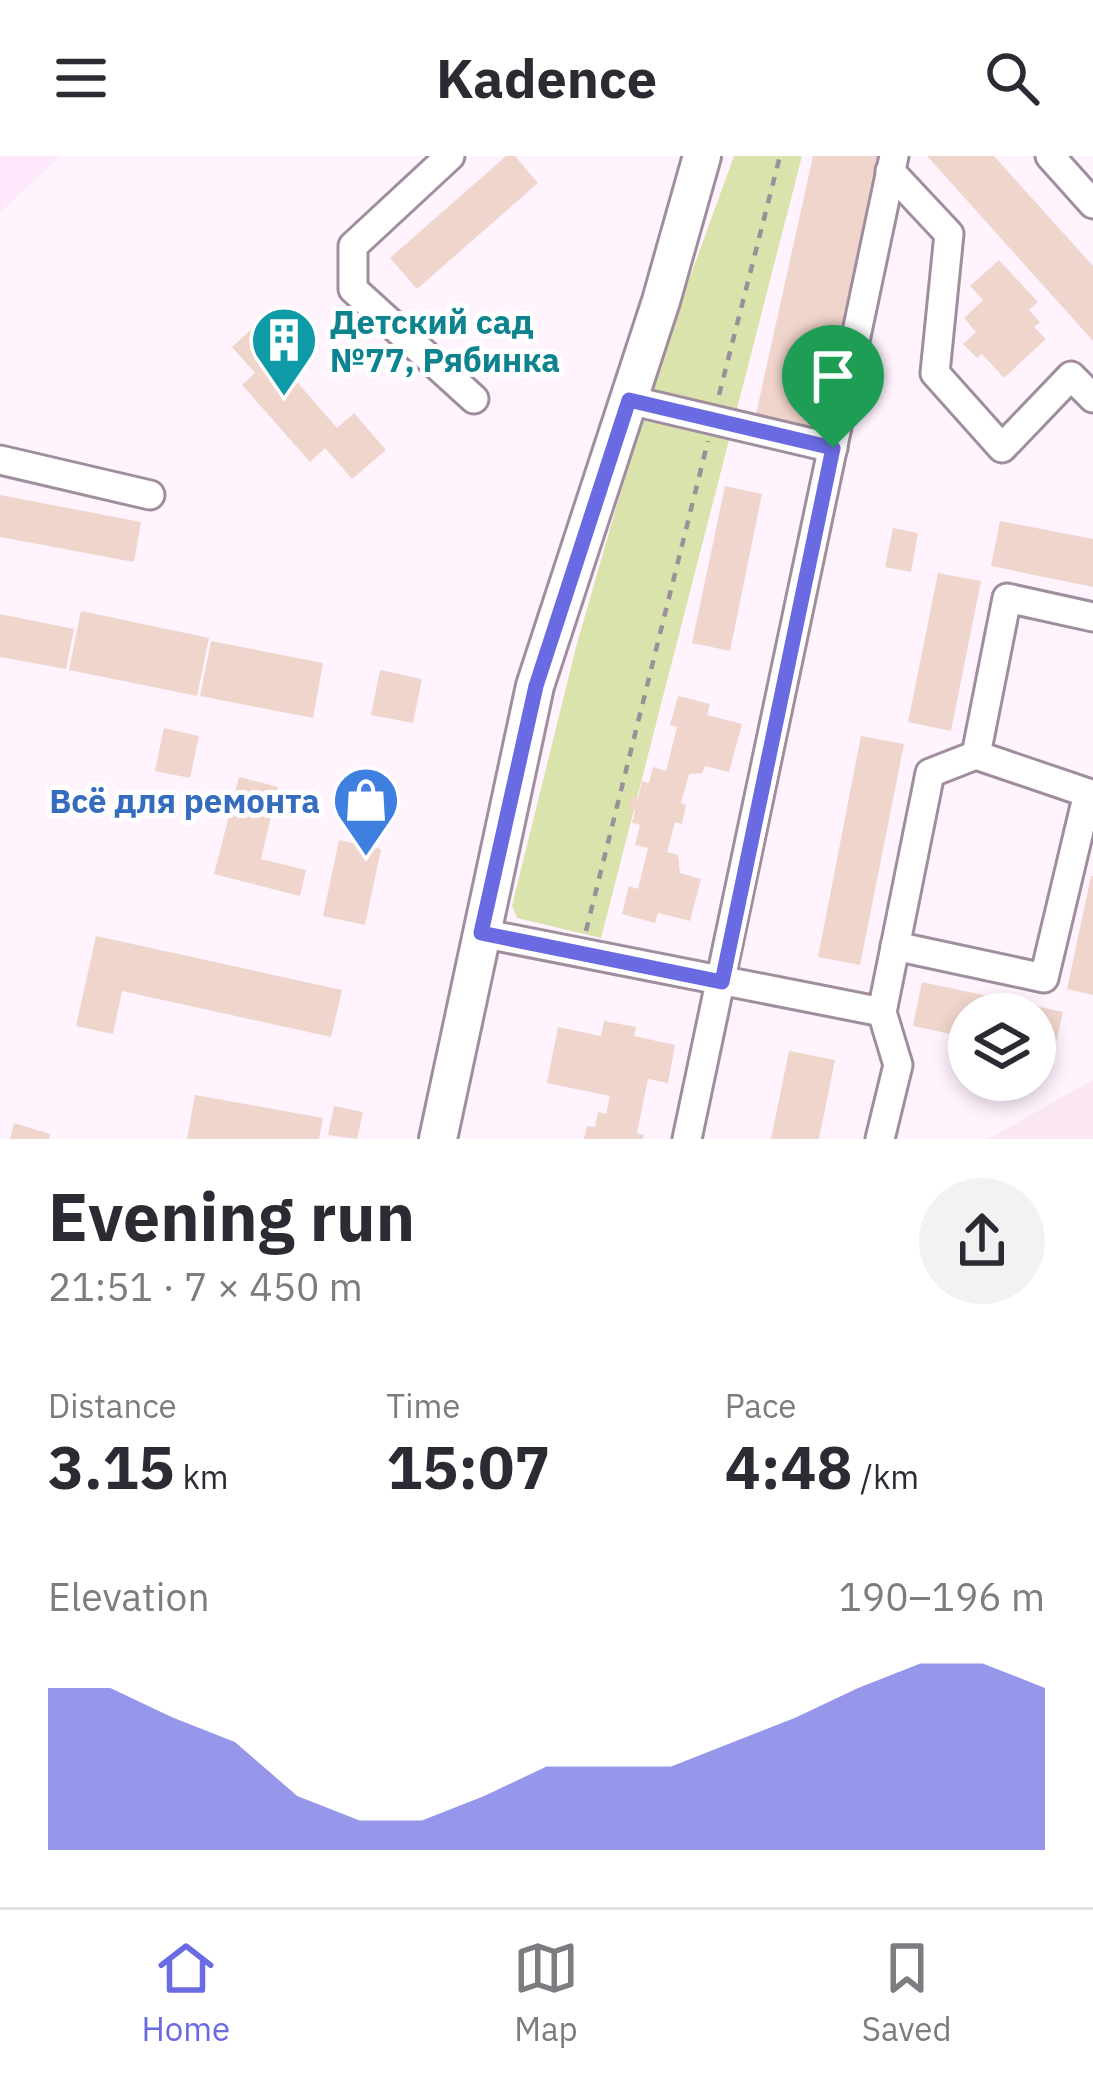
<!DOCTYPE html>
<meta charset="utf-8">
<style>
:root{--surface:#fff;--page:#f2f2f3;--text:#2b2b33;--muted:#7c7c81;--line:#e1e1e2;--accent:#6a6ae3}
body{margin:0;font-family:"IBM Plex Sans",sans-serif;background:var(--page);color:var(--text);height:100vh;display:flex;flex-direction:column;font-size:45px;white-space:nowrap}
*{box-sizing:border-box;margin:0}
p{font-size:39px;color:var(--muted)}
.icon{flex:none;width:66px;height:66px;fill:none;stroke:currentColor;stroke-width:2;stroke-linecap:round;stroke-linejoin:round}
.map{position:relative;height:983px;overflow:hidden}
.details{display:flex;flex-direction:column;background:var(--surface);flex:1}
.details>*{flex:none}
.buttons{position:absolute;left:948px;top:837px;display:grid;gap:24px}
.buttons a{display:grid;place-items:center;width:108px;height:108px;border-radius:50%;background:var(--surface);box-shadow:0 6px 18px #0003;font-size:60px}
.pin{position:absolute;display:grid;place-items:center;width:102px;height:102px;color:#fff;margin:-123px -51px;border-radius:50% 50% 50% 0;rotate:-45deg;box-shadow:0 0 12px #0007}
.pin .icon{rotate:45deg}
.round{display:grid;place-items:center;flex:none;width:126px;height:126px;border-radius:63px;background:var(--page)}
.summary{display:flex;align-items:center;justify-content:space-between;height:204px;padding:0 48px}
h1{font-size:66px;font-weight:700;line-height:90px}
.figures{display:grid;grid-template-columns:repeat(3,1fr);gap:18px;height:204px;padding:12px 48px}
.figures div{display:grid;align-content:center}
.figures b{font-size:60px;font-weight:700}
.figures small{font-size:33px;font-weight:400}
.figures p{font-size:33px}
.chart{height:336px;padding:24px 48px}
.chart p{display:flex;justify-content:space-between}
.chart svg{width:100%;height:216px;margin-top:12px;fill:var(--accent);opacity:.7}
header{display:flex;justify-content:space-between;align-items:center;height:156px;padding:0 48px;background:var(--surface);font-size:54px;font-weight:700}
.tab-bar{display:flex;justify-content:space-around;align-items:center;height:168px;border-top:3px solid var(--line);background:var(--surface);font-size:33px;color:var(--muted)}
.tab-bar a{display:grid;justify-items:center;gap:6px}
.tab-bar .selected{color:var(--accent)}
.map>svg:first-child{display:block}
.built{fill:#fde8fc}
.education{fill:#fbe6f4}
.green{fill:#dbe3ac}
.building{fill:#f0d5cc}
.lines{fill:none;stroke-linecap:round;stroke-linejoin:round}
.minor-casing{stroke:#a08e9f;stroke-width:33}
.major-casing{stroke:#a08e9f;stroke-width:42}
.path{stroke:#999099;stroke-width:4.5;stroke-dasharray:9 9;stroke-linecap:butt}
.minor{stroke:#fff;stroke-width:27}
.major{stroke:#fff;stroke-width:36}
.route-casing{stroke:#fff;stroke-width:24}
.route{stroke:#6a6ae3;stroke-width:15}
.labels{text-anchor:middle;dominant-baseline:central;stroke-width:10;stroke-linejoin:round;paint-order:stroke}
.culture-label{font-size:33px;font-weight:bold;fill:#0d838f;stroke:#fff;text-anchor:start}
.shop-label{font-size:33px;font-weight:bold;fill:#366cbe;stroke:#fff;text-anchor:end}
</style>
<header><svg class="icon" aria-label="menu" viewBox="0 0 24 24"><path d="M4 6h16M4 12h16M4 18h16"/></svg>Kadence<svg class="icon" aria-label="search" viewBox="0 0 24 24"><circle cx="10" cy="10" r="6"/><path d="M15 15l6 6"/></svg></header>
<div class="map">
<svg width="1093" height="983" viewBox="0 0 1093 983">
<rect width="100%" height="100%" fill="#fff3fe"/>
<path class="built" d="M0,0h60l-60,57z"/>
<path class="education" d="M1093,924v59h-105z"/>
<path class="green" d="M734,0h68l-201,782 -84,-20 -5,-12 64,-259 78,-271z"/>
<g class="building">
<path d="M506,0h9l23,27 -121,106 -27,-31z"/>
<path d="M813,0h68l-61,281 -66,-14z"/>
<path d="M927,0h67l99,110v75z"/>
<path d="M999,104l39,42 -9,8 11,12 -6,5 12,12 -42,39 -22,-24 -5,4 -14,-14 13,-12 -12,-14 19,-18 -13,-14z"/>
<path d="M266,160l26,30 -15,13 60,69 17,-15 32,37 -34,29 -27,-31 -15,14 -68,-77 13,-12 -23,-26z"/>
<path d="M725,330l37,8 -32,157 -38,-8z"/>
<path d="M0,339l141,27 -7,40 -134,-25z"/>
<path d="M1000,365l93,18v48l-102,-21z"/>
<path d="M893,372l25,5 -7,39 -26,-5z"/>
<path d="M938,417l43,8 -30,150 -43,-9z"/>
<path d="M81,455l128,27 -12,58 -128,-26z"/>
<path d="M0,458l74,15 -8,40 -66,-12z"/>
<path d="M211,485l112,22 -10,55 -113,-22z"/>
<path d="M380,514l42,9 -9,44 -42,-8z"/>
<path d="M678,540l32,8 -3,11 35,9 -13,48 -24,-6 -3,7 -13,1 -8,29 5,2 -4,19 -7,-2 -8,30 11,3 2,18 21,6 -11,42 -32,-8 -3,10 -33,-9 7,-28 9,3 10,-41 -13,-3 5,-20 -8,-2 3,-12 -6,-2 3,-13 6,2 4,-17 7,2 4,-16 13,4 11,-44 -7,-2z"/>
<path d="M164,572l35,8 -9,42 -35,-7z"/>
<path d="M861,580l43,8 -44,221 -42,-8z"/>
<path d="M239,621l39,10 -17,72 45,11 -6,26 -86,-22z"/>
<path d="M339,684l42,9 -16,76 -42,-9z"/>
<path d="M1091,720h2v119l-26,-6z"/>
<path d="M96,780l246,54 -11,47 -209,-46 -9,43 -37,-8z"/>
<path d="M922,826l141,30 -10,44 -18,-4v-38h-66v24l-56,-12z"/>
<path d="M604,865l32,6 -2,9 41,9 -7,38 -20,-4 -11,54 7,2 -1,4h-59l3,-13 8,1 3,-15 8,2 4,-18 -63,-13 11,-56 43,9z"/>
<path d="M789,895l46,9 -16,79h-48z"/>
<path d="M195,939l128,23 -4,21h-132z"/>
<path d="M334,950l29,6 -6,27 -29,-4z"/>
<path d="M14,967l36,11 -1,5h-39z"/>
</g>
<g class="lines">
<g class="minor-casing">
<g id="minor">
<path d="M450,0l-97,90v43l121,110"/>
<path d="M1050,0l43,48"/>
<path d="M890,15l59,63 -14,139 67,75 69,-72 22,22"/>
<path d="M629,244l204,48"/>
<path d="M0,304l150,35"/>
<path d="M481,777l401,79 48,-239 46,-18 31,-157 86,19"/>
<path d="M895,790l149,32 44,-185 -112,-38"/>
<path d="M687,983l207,-983"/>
<path d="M880,983l18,-74 -16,-53"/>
</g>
</g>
<g class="major-casing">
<path id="major" d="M438,983l97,-453 126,-385 41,-145"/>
</g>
<g class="path">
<path d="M719,239l61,-239"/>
<path d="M586,775l122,-490"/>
</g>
<use href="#minor" class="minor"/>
<use href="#major" class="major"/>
</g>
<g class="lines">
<g class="route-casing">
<path id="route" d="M629,244l204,48 -111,534 -241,-49 55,-247z"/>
</g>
<use href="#route" class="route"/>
</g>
<defs>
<g id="building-pin" transform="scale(3.45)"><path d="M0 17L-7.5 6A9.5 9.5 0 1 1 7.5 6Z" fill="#0f9aa8" stroke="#fff"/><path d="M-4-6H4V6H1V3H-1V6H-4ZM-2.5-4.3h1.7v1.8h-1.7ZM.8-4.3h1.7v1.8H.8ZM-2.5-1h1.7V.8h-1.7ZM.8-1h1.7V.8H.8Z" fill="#fff"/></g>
<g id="shop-pin" transform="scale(3.45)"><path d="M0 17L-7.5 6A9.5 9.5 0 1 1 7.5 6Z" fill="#3f7fe0" stroke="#fff"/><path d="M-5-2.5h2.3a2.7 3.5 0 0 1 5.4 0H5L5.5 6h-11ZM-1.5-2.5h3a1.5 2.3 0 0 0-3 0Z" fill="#fff"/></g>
</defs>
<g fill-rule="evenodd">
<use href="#building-pin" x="284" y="184"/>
<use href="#shop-pin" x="366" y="644"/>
</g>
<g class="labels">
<g class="culture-label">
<text x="330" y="165">Детский сад<tspan x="330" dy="38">№77, Рябинка</tspan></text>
</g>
<g class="shop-label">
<text x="320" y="644">Всё для ремонта</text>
</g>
</g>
</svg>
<div class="buttons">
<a><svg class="icon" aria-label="layers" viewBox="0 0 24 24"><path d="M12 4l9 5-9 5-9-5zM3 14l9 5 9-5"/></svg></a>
</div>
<div class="pin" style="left:833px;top:292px;background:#1e9e55"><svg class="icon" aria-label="arrive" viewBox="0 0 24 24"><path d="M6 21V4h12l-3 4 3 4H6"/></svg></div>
</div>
<section class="details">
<div class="summary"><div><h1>Evening run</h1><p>21:51 · 7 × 450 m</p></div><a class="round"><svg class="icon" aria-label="share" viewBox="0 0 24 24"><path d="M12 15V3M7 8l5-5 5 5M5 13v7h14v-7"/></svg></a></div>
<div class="figures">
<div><p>Distance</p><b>3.15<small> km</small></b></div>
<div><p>Time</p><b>15:07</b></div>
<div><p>Pace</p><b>4:48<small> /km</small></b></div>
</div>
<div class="chart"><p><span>Elevation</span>190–196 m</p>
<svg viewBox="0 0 160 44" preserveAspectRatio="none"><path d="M0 44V11L10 11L20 17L30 22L40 33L50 38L60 38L70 33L80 27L90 27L100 27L110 22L120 17L130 11L140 6L150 6L160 11V44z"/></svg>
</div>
</section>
<nav class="tab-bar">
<a class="selected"><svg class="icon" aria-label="home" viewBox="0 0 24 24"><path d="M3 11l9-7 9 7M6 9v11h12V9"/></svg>Home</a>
<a><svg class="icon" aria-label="map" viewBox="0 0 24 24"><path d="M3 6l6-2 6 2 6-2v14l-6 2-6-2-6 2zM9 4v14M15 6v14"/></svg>Map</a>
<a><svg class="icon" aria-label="saved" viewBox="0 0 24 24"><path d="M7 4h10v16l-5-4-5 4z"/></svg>Saved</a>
</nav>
